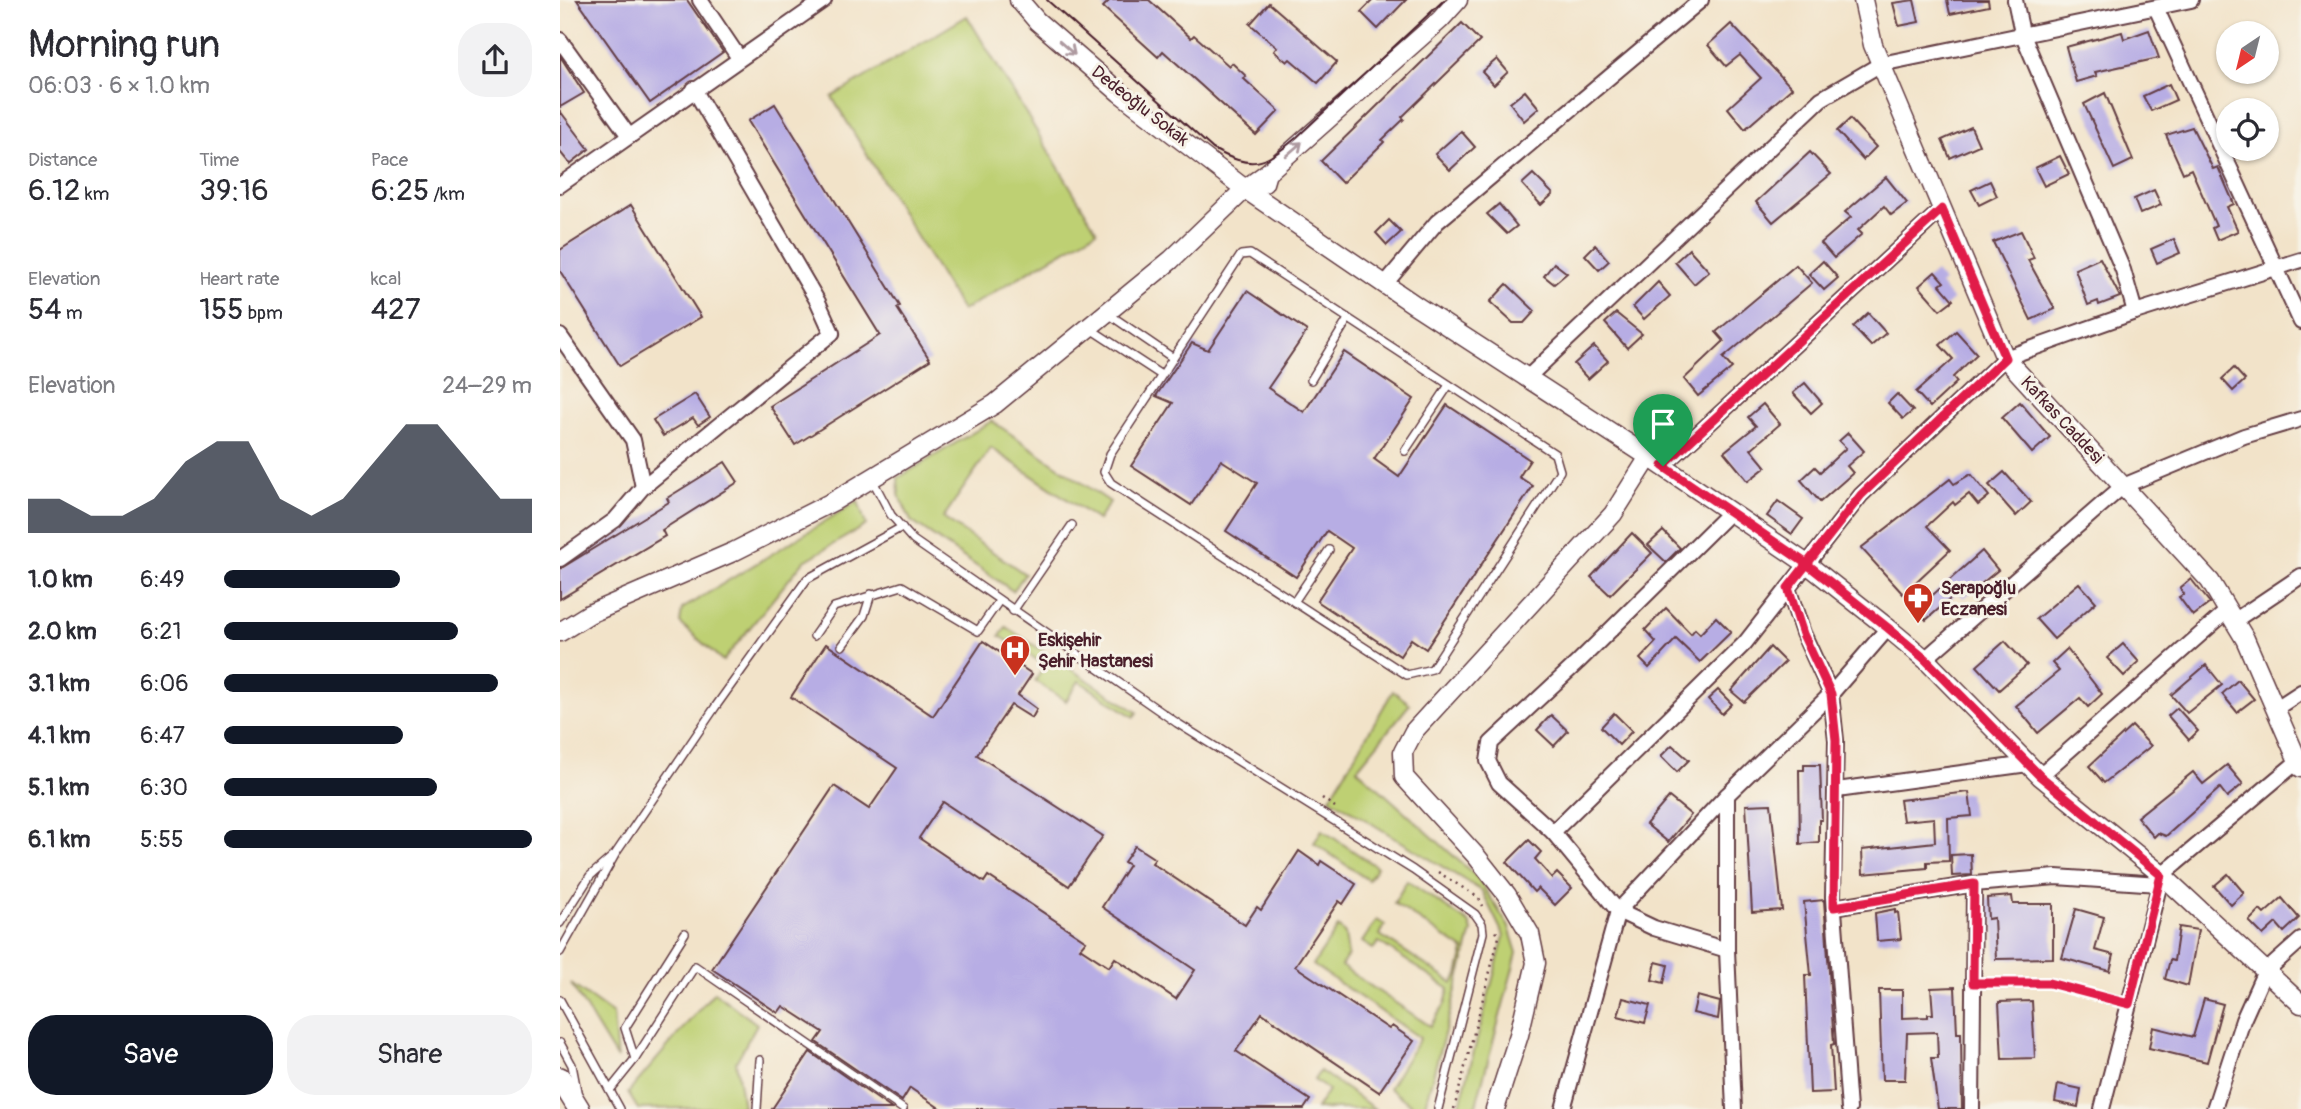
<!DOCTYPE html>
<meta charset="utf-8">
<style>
:root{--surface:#fff;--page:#f2f2f3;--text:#2b2b33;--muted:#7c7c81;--accent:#111827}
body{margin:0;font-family:Pangolin,sans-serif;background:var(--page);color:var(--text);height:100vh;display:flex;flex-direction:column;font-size:26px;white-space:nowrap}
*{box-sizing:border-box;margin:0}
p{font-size:23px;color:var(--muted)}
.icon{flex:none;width:38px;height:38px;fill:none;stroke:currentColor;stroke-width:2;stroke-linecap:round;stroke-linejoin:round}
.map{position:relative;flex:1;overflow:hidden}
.sheet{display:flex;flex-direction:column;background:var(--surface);width:560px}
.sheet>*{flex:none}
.needle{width:46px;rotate:215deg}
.buttons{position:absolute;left:1656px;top:21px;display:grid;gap:14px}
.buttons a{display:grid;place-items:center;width:63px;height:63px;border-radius:50%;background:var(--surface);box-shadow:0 2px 5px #0004;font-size:35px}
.pin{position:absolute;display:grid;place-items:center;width:60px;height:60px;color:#fff;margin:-72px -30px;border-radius:50% 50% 50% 0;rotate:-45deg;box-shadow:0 0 7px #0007}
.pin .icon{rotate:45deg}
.round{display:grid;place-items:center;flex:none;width:74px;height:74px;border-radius:28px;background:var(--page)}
.head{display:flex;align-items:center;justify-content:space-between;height:119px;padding:0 28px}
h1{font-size:38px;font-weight:600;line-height:52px}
.stats{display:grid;grid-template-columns:repeat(3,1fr);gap:10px;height:119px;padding:7px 28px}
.stats div{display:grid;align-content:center}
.stats b{font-size:30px;font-weight:600}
.stats small{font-size:19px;font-weight:400}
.stats p{font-size:19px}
.chart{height:196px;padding:14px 28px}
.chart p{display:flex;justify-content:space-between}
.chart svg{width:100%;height:126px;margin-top:7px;fill:var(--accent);opacity:.7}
.button{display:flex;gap:14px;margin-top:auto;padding:14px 28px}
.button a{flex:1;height:80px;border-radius:28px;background:var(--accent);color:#fff;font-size:28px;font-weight:600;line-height:80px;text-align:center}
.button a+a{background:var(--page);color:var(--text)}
ul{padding:0 28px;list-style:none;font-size:23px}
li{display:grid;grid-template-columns:112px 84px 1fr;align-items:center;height:52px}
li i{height:18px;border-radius:9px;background:var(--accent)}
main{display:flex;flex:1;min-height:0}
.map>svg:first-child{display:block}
.green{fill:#bed073;stroke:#84784f;stroke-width:2}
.building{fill:#b7ade4}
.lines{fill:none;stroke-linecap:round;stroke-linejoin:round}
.service-casing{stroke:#633c43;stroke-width:10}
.minor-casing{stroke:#633c43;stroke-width:18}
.tertiary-casing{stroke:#633c43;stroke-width:21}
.secondary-casing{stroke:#633c43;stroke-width:24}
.path{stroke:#633c43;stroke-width:2.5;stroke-dasharray:2 5;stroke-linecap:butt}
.service{stroke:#fff;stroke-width:7}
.minor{stroke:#fff;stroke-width:14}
.tertiary{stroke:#fff;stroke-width:18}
.secondary{stroke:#fff;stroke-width:21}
.tram{stroke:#4a1f2b;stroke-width:2}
.oneway{stroke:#ae9aa0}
.route-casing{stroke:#fff;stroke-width:14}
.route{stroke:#e11d48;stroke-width:9}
.labels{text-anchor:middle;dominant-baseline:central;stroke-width:6;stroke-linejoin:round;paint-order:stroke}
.street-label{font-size:18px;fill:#4a1f2b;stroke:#f7f3e8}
.poi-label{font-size:18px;font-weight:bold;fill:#4a1f2b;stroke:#f7f3e8;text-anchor:start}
</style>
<main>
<section class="sheet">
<div class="head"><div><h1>Morning run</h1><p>06:03 · 6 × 1.0 km</p></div><a class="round"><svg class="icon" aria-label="share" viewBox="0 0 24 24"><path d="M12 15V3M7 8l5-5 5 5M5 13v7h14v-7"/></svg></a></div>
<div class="stats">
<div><p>Distance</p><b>6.12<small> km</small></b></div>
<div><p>Time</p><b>39:16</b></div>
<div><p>Pace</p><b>6:25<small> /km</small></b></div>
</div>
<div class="stats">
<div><p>Elevation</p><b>54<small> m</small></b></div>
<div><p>Heart rate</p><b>155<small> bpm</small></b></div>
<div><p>kcal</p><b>427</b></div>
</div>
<div class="chart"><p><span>Elevation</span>24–29 m</p>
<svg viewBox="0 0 160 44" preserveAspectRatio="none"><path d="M0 44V32L10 32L20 38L30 38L40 32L50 19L60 12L70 12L80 32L90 38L100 32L110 19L120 6L130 6L140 19L150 32L160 32V44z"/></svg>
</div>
<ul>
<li><b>1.0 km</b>6:49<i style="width:57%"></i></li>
<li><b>2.0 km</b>6:21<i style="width:76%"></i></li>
<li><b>3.1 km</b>6:06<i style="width:89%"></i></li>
<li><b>4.1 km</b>6:47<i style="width:58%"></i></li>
<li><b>5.1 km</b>6:30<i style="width:69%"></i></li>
<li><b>6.1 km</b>5:55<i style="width:100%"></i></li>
</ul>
<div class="button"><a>Save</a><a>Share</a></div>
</section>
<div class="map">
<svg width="1741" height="1109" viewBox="0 0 1741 1109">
<rect width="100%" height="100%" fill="#f7f3e8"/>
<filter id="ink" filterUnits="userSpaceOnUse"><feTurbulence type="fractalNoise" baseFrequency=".0143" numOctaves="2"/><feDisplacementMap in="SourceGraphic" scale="14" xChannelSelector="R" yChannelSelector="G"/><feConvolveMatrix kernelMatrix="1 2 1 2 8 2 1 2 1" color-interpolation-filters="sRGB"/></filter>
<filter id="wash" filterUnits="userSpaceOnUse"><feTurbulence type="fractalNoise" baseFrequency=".00686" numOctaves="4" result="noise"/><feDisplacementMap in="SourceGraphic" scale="28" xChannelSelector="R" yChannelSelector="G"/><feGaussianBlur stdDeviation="1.57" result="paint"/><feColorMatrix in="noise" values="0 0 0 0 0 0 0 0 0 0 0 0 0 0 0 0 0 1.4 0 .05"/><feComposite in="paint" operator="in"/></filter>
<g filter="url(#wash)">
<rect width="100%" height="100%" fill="#f2e3c9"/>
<g class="green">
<path d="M407,16l130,215 -135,80 -130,-214z"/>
<path d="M432,421l118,81 -12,18 -107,-72 -48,70 82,56 -12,17 -102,-70 -12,-26 -1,-17z"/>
<path d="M298,501l8,24 -63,37 -80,99 -43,-38 2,-14z"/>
<path d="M446,627l131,85 -3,5 -55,-36 -13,20 -31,-20 10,-16 -45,-29z"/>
<path d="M833,691l17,13 -53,65 121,109 31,49 8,26 -42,156h-16l45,-173 -22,-45 -152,-93z"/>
<path d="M762,830l55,37 -9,13 -54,-37z"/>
<path d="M847,881l62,42 3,8 -47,174 -11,2 -25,-19 31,-50 -107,-73 25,-38 7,7 3,21 -7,11 89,60 15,-22 4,-15 -70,-47 -6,7 -11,-7 15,-22 8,5 -5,10 73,48 5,-8 6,-25 -70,-47z"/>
<path d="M11,984l42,30 4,45z"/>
<path d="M154,992l43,32 -21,38 7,45 -105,2 -10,-16z"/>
<path d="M760,1071l55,38h-59l12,-19 -14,-10z"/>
</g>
<g id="blocks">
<g class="building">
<path d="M17,0h110l36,52 -73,51z"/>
<path d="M550,0h39l42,38 3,-3 35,31 3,-3 14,13 -3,2 36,33 -23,24 -93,-84 -5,6 -55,-50z"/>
<path d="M813,0h33l-28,29 -17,-17z"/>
<path d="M1354,0l5,22 -20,4 -6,-23z"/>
<path d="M1387,0h41l1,6 -39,8z"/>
<path d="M709,3l68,59 -19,21 -28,-24 -3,3 -13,-11 3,-4 -27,-23z"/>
<path d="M902,23l18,18 -78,76 2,2 -22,21 2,2 -42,41 -21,-22z"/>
<path d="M1171,24l61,64 -47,41 -17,-21 33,-30 -21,-23 -14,11 -18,-21z"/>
<path d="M1589,30l10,28 -64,14 2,4 -21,6 -10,-35 56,-15 2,7z"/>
<path d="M0,56l24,37 -24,14z"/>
<path d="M937,59l11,13 -14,13 -12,-13z"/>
<path d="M1609,84l7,16 -25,11 -8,-15z"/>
<path d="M965,91l14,17 -15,13 -14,-18z"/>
<path d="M1545,93l28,67 -19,9 -30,-65z"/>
<path d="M215,104l125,202 -3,2 33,52 -135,85 -25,-39 110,-71 -132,-214z"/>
<path d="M0,111l29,38 -19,15 -10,-12z"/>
<path d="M1290,119l26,28 -13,13 -26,-29z"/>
<path d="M1411,127l8,18 -29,13 -8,-18z"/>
<path d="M1632,127l21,42 5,-2 16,37 -7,3 11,24 -21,9 -5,-12 4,-2 -25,-57 -8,4 -17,-38z"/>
<path d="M901,131l14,16 -25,23 -15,-16z"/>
<path d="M1250,152l21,22 -58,48 -17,-20z"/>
<path d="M1500,156l9,18 -25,12 -9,-18z"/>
<path d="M973,174l20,20 -12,11 -19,-21z"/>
<path d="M1326,177l21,26 -16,12 -7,-9 -26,24 4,4 -28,24 -13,-15 30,-26 -6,-5z"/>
<path d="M1430,181l7,15 -18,9 -8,-15z"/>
<path d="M1594,190l7,15 -21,9 -6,-15z"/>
<path d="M939,204l18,22 -10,8 -20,-20z"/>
<path d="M71,205l70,112 -81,49 -60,-95v-21z"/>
<path d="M829,220l12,12 -14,13 -11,-12z"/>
<path d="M1461,231l13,27 -6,2 27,49 -24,11 -38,-78z"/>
<path d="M1614,239l6,14 -23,10 -6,-14z"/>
<path d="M1035,245l14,16 -10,9 -14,-15z"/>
<path d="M1129,249l20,22 -15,13 -19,-22z"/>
<path d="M1540,258l20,39 -21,8 -1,-4 -10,4 -13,-36z"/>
<path d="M1263,261l15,17 -14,12 -15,-16z"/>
<path d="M994,263l13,10 -13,11 -10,-8z"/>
<path d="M1236,265l16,18 -89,75 9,10 -34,28 -14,-17 40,-38 -8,-9z"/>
<path d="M1375,272l9,10 -4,3 13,15 -13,10 -21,-24z"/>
<path d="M1098,282l12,14 -26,23 -11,-12z"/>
<path d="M947,284l28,27 -11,12h-11l-23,-21z"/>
<path d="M687,291l60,40 -39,57 36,24 40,-60 70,47 -40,60 25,18 48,-72 83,55 -11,17 14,9 -107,163 -15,-10 -11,17 -83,-55 35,-53 -25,-17 -31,46 -70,-46 31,-48 -36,-23 -30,45 -60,-39 42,-63 -17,-7 36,-53 16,7z"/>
<path d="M1056,313l26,21 -15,14 -22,-25z"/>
<path d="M1308,313l18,20 -15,13 -18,-19z"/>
<path d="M1396,331l21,23 -24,23 4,5 -27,25 -14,-15 37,-33 -13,-14z"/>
<path d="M1034,346l14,15 -20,18 -14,-15z"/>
<path d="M1674,368l11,12 -12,11 -11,-12z"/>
<path d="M1245,383l17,20 -11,10 -18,-20z"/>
<path d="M135,394l15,23 -12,8 -5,-7 -30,18 -10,-16z"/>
<path d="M1337,394l16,17 -10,8 -15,-16z"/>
<path d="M1460,402l30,35 -18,16 -30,-35z"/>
<path d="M1203,404l17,20 -29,25 15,18 -18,14 -24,-29 32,-26 -8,-9z"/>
<path d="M1288,433l16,18 -17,15 6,7 -33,29 -19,-22 14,-13 5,5 26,-24 -7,-7z"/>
<path d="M165,462l13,20 -76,48 3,6 -105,63v-30l109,-67 -2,-4z"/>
<path d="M1444,472l27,30 -15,14 -27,-31z"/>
<path d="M1411,474l18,22 -11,9 -9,-11 -14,11 -2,-3 -26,24 23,24 -47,44 -42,-46 89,-69 4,5z"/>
<path d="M1218,501l25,18 -11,15 -25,-18z"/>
<path d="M1103,531l17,17 -14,14 -18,-17z"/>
<path d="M1072,533l20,20 -42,42 -19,-18z"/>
<path d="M1422,551l16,19 -34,28 -6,-6 -32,28 -9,-11z"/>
<path d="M1631,579l19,24 -17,13 -14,-19 5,-3 -4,-6z"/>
<path d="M1519,583l17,19 -42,37 -18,-20z"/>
<path d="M1106,608l25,26 4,-5 5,5 16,-17 15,15 -31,30 -24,-23 -27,29 -9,-9 16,-17 -11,-12z"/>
<path d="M423,641l49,33 -14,21 19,14 -5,9 -21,-13 -34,50 126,81 -34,50 -126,-84 -24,36 65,44 4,-6 98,65 -6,7 29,19 6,-9 61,41 19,-29 -93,-63 27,-42 -5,-3 11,-16 20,13 -3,4 93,62 12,-18 4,3 38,-59 20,14 2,-4 35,23 -13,20 -4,-3 -44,65 94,63 3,-3 22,15 -35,51 -117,-79 -26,38 74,49 -6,9h-363l-31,-21 -8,13 -86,-59 7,-10 -40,-26 -5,7 -66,-44 122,-183 35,23 28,-41 -106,-71 35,-53 107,72z"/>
<path d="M1445,641l22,24 -28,25 -22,-24z"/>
<path d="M1563,644l16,18 -15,14 -17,-18z"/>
<path d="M1210,647l15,15 -41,40 -13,-11z"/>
<path d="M1507,649l35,45 -14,13 -8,-9 -42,35 -22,-27 43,-35 -7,-8z"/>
<path d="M1646,665l16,20 -35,28 -16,-18z"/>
<path d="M1678,680l16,19 -17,13 -15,-18z"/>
<path d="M1158,690l14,14 -10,10 -14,-15z"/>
<path d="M1617,708l21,23 -9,9 -21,-24z"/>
<path d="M1054,713l18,18 -13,14 -18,-18z"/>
<path d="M991,715l17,16 -14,15 -17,-16z"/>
<path d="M1572,726l19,20 -47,37 -15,-17z"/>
<path d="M1112,745l17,15 -12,12 -16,-16z"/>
<path d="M1244,765h16l2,55h-3v22l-19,2 -1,-74h5z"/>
<path d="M1667,765l16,19 -16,13 -7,-9 -54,48 -8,-3 -4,4 -17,-20 56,-45 10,12z"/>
<path d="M1409,792l3,24 -24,2 1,43 -22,1v6l-64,6 -1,-24 73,-8 -1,-24 -31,3 -3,-21z"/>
<path d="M1109,797l22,18 -23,27 -22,-18z"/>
<path d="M1211,804l11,106 -30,2 -6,-107z"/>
<path d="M969,840l12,12 -6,7 17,19 5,-5 15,15 -17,17 -17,-17 -4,4 -27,-30z"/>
<path d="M1411,854l1,21 -20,1 -1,-21z"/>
<path d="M1668,874l16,19 -13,12 -17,-19z"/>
<path d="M1452,896l1,8h40v54l-57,1 -2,-41 -6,1 -1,-21z"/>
<path d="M1722,898l17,20 -15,14 -8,-9 -13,12 -14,-14 11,-11 4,4z"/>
<path d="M1264,900l10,144 -3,1 3,47 -24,1 -5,-118h6l-7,-73z"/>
<path d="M1335,909v4l3,-1 3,27 -24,2 -2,-28z"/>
<path d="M1516,909l28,8 -9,33 19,5 -4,16 -48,-13z"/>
<path d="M1619,927l19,3 -10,56 -23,-7 5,-19 4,1z"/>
<path d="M1096,962l12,3 -4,18 -12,-3z"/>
<path d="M1395,987l2,46h4l1,76h-24l-7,-51h7l-1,-26 -30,1 -2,47h-23l-3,-90h23v28l26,-1v-3h5l-2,-26z"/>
<path d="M1137,996l23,6 -2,17 -25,-6z"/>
<path d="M1063,998l27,7 -5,18 -27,-7z"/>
<path d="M1644,999l19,5 -16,58 -58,-14 4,-21 40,10z"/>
<path d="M1472,1001l3,57 -33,1 -3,-57z"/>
<path d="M250,1052l82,57h-120z"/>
<path d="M1498,1084l23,5 -3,18 -23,-5z"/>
</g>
</g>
</g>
<g filter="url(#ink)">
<use href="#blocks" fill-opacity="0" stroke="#633c43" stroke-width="2"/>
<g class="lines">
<g class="service-casing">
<g id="service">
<path d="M690,254l305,200 5,17 -128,198 -25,6 -296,-192 -7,-11 6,-18 131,-199z"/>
<path d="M547,313l66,45"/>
<path d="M529,328l72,47"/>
<path d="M751,380l37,-61"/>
<path d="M845,451l44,-66"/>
<path d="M312,479l19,36 22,25 264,183 236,147 62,44 7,10 1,9 -45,176"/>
<path d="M734,602l35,-52"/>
<path d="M453,611l59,-86"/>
<path d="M254,636l20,-29 68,-21 76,45 21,-30"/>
<path d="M282,646l22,-30 7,-22"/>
<path d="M0,923l30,-47 23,-20"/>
<path d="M0,952l56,-99 100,-147 91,-127 95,-52"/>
<path d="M1413,983h76l79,21"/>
<path d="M0,1000l60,109"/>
<path d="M0,1043l12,22 5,26"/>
<path d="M75,1059l60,-93 208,143"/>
<path d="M50,1090l25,-31 -10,-31 60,-95"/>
<path d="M197,1109l3,-49"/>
</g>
</g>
<g class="minor-casing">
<g id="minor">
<path d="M140,0l39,58"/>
<path d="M1455,0l7,33 101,237 12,42"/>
<path d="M1597,10l144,312"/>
<path d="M0,40l69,96"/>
<path d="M0,185l264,-185"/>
<path d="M825,284l52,-62 264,-222"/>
<path d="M0,336l73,104 10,47 -28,33 -55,39"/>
<path d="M966,379l295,-280 60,-35 310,-64"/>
<path d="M1103,466l279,-257"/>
<path d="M83,487l189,-154 -14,-31 -124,-213"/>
<path d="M1674,621l67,-45"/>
<path d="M1365,659l198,-173 121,-50 57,-17"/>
<path d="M1715,709l26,-17"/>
<path d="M1480,776l188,-166"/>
<path d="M1277,790l191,-26"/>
<path d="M1167,795v155l7,159"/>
<path d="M993,832l-54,-49 -11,-22 3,-18 87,-81 153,-151"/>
<path d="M1274,907l140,-23"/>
<path d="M1167,950l-73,-22 -36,-17 109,-116 104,-101 -28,-61 -15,-45"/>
<path d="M1003,1109l55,-198 -65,-79 192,-189 116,-148 144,-137 130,-46 166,-52"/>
<path d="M1289,1109l-16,-212 3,-157 -5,-46 57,-66"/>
<path d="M1412,1109l2,-225 82,-7 103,7"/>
<path d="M1542,1109l60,-234 136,-114"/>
<path d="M1654,1109l29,-89 21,-47 37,-33"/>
</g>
</g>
<g class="tertiary-casing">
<g id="tertiary">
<path d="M459,0l18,21 83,72 125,96 22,-16"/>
<path d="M1303,0l10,45 132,313 205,223 35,58 56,129"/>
<path d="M704,183l3,-10 173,-153 18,-20"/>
<path d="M1089,457l158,107 81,64 37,31 115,117 122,99 139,129"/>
<path d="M0,632l29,-18 144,-62 101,-51 161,-97 176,-144 74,-71 170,116 234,152 -36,57 -199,217 -11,21 1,25 73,80 30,38 23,39 6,29 -17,72 -24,74"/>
</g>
</g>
<g class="secondary-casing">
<path id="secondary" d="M0,1078l19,31"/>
</g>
<g class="path">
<path d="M762,798l13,9"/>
<path d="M878,872l41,26 4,8"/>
<path d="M894,1109l45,-172 -5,-10"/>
</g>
<use href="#service" class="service"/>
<use href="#minor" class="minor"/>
<use href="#tertiary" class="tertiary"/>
<use href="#secondary" class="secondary"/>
<path class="tram" d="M487,0l166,149c39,21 50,17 83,-11l148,-138"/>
</g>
<defs><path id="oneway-shaft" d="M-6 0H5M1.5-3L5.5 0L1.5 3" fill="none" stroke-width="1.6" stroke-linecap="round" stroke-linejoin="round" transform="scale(1.75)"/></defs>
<g class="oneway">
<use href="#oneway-shaft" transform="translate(507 48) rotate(41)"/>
<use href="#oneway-shaft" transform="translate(734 149) rotate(-41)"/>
</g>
</g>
<g class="lines" filter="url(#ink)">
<g class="route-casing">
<path id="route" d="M1103,466l144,98 81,64 37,31 115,117 121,99 -32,129 -80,-21h-76l1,-99 -140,23 2,-167 -5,-46 -28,-60 -15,-46 73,-93 144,-137 -63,-149 -279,257"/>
</g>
<use href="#route" class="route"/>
</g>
<defs>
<g id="pharmacy-pin" transform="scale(1.575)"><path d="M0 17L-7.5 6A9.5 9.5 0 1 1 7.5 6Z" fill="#c8321e" stroke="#f7f3e8"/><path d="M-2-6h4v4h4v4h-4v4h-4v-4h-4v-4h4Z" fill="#fff"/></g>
<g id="hospital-pin" transform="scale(1.575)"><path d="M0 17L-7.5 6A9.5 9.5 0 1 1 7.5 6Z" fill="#c8321e" stroke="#f7f3e8"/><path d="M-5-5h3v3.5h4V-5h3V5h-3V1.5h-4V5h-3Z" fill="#fff"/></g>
</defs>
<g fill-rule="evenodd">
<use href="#pharmacy-pin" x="1358" y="598"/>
<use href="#hospital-pin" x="455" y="650"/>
</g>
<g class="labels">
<g class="street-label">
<text transform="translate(580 106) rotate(38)">Dedeoğlu Sokak</text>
<text transform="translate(1502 420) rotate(47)">Kafkas Caddesi</text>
</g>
<g class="poi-label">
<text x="1381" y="588">Serapoğlu<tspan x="1381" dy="21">Eczanesi</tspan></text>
<text x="478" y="640">Eskişehir<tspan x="478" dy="21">Şehir Hastanesi</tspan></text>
</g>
</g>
</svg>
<div class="buttons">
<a><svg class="needle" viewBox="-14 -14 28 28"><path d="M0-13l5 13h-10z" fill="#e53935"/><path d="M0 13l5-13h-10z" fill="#7c7c81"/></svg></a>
<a><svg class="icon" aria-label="locate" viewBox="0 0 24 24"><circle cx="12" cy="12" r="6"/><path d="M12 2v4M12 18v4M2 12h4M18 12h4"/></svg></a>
</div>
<div class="pin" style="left:1103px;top:466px;background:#1e9e55"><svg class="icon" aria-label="arrive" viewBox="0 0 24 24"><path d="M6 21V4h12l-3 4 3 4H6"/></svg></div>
</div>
</main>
